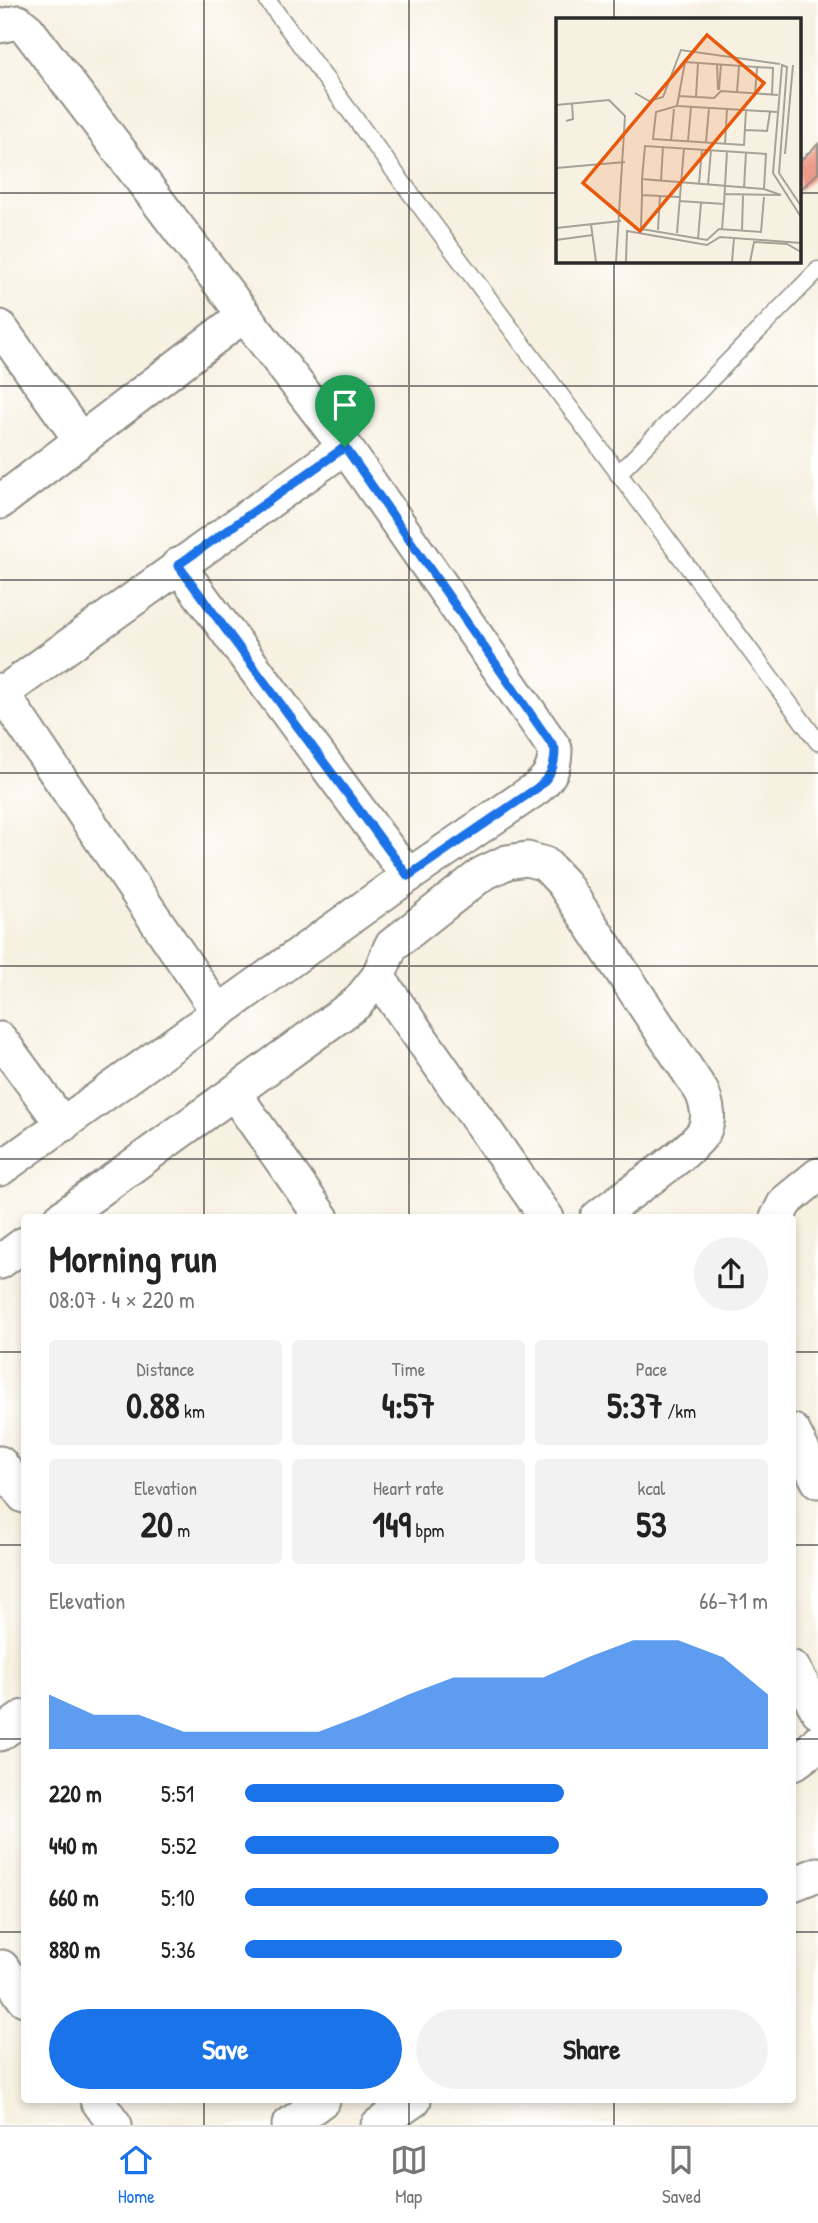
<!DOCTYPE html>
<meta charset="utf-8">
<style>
:root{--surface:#fff;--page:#f2f2f2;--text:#222;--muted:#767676;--line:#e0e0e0;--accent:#1a73e8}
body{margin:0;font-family:"Patrick Hand",sans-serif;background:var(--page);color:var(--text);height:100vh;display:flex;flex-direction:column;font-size:26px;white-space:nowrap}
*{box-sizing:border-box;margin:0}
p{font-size:23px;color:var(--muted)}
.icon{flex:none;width:38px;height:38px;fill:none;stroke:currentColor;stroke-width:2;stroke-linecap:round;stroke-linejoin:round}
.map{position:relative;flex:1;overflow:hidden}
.drawer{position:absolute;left:21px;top:1214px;width:775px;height:889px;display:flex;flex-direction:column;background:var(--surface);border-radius:7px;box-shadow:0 4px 10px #0003}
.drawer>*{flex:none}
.pin{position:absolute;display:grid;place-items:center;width:60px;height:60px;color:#fff;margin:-72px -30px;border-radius:50% 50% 50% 0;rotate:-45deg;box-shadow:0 0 7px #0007}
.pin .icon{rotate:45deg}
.round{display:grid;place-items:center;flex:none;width:74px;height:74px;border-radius:37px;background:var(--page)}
.summary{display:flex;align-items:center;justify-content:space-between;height:119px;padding:0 28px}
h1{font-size:38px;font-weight:700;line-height:52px}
.metrics{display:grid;grid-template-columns:repeat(3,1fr);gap:10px;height:119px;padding:7px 28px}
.metrics div{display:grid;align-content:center;border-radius:7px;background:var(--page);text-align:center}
.metrics b{font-size:35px;font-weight:700}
.metrics small{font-size:19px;font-weight:400}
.metrics p{font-size:19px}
.chart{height:196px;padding:14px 28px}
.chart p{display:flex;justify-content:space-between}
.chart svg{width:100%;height:126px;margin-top:7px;fill:var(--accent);opacity:.7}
.button{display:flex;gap:14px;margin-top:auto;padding:14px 28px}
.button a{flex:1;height:80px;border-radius:42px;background:var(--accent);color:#fff;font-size:28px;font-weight:700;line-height:80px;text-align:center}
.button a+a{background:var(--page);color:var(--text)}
ul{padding:0 28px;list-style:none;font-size:23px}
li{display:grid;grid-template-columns:112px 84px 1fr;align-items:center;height:52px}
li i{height:18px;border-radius:9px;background:var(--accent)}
.dock{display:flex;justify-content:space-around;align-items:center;height:98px;border-top:2px solid var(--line);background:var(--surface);font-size:19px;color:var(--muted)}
.dock a{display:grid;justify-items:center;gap:4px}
.dock .on{color:var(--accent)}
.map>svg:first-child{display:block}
.building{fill:#ed9987}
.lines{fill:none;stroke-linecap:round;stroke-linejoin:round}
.lane-casing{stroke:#918e86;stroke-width:19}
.street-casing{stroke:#918e86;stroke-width:37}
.lane{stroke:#fff;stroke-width:16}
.street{stroke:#fff;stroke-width:33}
.route-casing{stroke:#fff;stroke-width:14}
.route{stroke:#1a73e8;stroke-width:9}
.grid{fill:none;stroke:#2b2b2b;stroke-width:2;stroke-opacity:0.55}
.inset-road{fill:none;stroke:#a5a298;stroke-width:2}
.view{fill:#e8590c;fill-opacity:0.15;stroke:#e8590c;stroke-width:3.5}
.inset-edge{fill:none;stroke:#2b2b2b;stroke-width:3.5}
</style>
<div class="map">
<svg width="818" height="2125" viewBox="0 0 818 2125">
<rect width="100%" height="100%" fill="#fff"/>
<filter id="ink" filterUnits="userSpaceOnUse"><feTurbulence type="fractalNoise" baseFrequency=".0143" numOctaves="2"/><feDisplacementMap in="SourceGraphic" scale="14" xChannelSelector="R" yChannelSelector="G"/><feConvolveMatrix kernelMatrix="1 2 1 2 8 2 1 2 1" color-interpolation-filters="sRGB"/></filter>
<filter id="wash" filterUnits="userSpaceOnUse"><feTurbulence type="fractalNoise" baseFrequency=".00686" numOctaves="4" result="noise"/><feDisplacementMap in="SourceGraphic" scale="28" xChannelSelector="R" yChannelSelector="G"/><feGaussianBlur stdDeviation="1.57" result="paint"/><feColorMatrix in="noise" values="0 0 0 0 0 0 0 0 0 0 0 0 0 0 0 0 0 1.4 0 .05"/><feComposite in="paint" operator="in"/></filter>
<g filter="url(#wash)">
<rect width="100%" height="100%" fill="#f7f1e1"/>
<g id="blocks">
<path class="building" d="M818,144v29l-19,18v-29z"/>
</g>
</g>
<g filter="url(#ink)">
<use href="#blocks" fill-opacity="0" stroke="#918e86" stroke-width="2"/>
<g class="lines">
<g class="lane-casing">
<g id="lane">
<path d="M267,0l551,742"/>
<path d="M618,474l200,-204"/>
</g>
</g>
<g class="street-casing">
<g id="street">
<path d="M0,26l18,-4 10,8 216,285"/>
<path d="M0,327l80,112"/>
<path d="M0,502l244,-187 101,132"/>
<path d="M178,565l230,311"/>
<path d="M0,690l218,322"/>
<path d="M0,695l345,-248 210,302c0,18 -4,27 -18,39l-129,88 -408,293"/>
<path d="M378,977l169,241"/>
<path d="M0,1039l63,86"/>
<path d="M234,1093l88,125"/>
<path d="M61,1218l296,-215 21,-26 13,-31 91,-72 25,-12 20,-3 18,5 18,19 139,209c5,13 9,27 1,41 -15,22 -82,65 -106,85"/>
<path d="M777,1218l8,-16 33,-27"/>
<path d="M0,1262l24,-18"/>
<path d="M793,1431l25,50"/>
<path d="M0,1463l24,33"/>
<path d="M793,1668l25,43"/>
<path d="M0,1734l24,-17"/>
<path d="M793,1764l15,-11 10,-12"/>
<path d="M793,1884l25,-10"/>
<path d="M2,1967l22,32"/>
<path d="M97,2100l18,25"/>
<path d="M289,2125l34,-25"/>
<path d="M378,2125l36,-25"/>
</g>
</g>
<use href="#lane" class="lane"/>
<use href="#street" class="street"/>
</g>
</g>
<g class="lines" filter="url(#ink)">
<g class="route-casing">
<path id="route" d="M345,447l210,302c0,18 -4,27 -18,39l-129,88 -230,-311z"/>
</g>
<use href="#route" class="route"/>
</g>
<path class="grid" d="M204,0v1218M409,0v1218M614,0v19M0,193h557M799,193h19M614,261v957M0,386h818M0,580h818M0,773h818M0,966h818M0,1159h818M0,1352h24M793,1352h25M0,1545h24M793,1545h25M0,1739h24M793,1739h25M0,1932h24M793,1932h25M204,2100v25M409,2100v25M614,2100v25"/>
<g transform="translate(556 18)">
<rect width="245" height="245" fill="#f7f1e1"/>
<path class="inset-road" d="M161,46l1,26M163,72l2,-26M181,74l2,-26M79,75l14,8 14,-4 18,-47 99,14M199,76l2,-26M122,78l36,2 7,-7 57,4M140,79l2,-34M0,87l53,-5 16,16 -9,146M122,88l99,6M190,92l-2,35 -91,-6 3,-27 21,-6 8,-44 88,6 -1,27M10,103l7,-2 -1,-16M189,112l22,1 3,-19M115,123l3,-32M132,123l3,-34M150,124l3,-34M169,126l2,-35M229,136l8,-89M0,150l69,-6M86,161v16l37,2M105,163l2,-35M143,166l3,-35M152,167l3,-35M188,170l2,-36M208,171l2,-35 -121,-8 -3,33 122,10 17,6M168,176l57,1M86,177l-1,34 66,11 12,-11 42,3 3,-35M123,183l45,3 3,-53M245,188l-22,-33 8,-106 -5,-2 -9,108 28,44M35,206l5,38M0,210l65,-7M166,211l2,-25M102,212l2,-35M186,213l1,-36M121,215l7,-85M142,221l3,-36M0,222l37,-5M70,244l1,-31 80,14 13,-8 81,6M176,244l2,-24M194,244l4,-20 33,2 14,8"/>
<path class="view" d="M151,17l57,48 -124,148 -57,-48z"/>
<rect width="245" height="245" class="inset-edge"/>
</g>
</svg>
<div class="pin" style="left:345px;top:447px;background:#1e9e55"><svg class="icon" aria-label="arrive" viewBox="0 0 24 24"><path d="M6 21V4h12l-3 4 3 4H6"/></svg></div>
<section class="drawer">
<div class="summary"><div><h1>Morning run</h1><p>08:07 · 4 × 220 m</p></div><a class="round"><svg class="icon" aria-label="share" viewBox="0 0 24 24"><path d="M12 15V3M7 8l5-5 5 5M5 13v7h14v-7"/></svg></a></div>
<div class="metrics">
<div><p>Distance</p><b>0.88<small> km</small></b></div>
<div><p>Time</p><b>4:57</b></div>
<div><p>Pace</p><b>5:37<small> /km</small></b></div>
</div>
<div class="metrics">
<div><p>Elevation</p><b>20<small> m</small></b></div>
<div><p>Heart rate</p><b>149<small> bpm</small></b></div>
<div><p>kcal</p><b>53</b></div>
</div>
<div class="chart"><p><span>Elevation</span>66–71 m</p>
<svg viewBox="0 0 160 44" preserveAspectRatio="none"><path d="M0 44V25L10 32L20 32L30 38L40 38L50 38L60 38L70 32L80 25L90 19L100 19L110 19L120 12L130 6L140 6L150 12L160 25V44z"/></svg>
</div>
<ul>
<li><b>220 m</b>5:51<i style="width:61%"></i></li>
<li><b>440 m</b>5:52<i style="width:60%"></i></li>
<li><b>660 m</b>5:10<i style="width:100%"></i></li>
<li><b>880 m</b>5:36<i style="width:72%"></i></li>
</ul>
<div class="button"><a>Save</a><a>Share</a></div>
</section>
</div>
<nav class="dock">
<a class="on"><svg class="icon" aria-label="home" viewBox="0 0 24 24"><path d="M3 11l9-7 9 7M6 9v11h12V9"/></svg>Home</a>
<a><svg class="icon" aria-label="map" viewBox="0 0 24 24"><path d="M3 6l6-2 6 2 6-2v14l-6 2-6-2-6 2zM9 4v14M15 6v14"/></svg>Map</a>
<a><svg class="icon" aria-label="saved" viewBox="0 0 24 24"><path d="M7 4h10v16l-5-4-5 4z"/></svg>Saved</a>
</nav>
